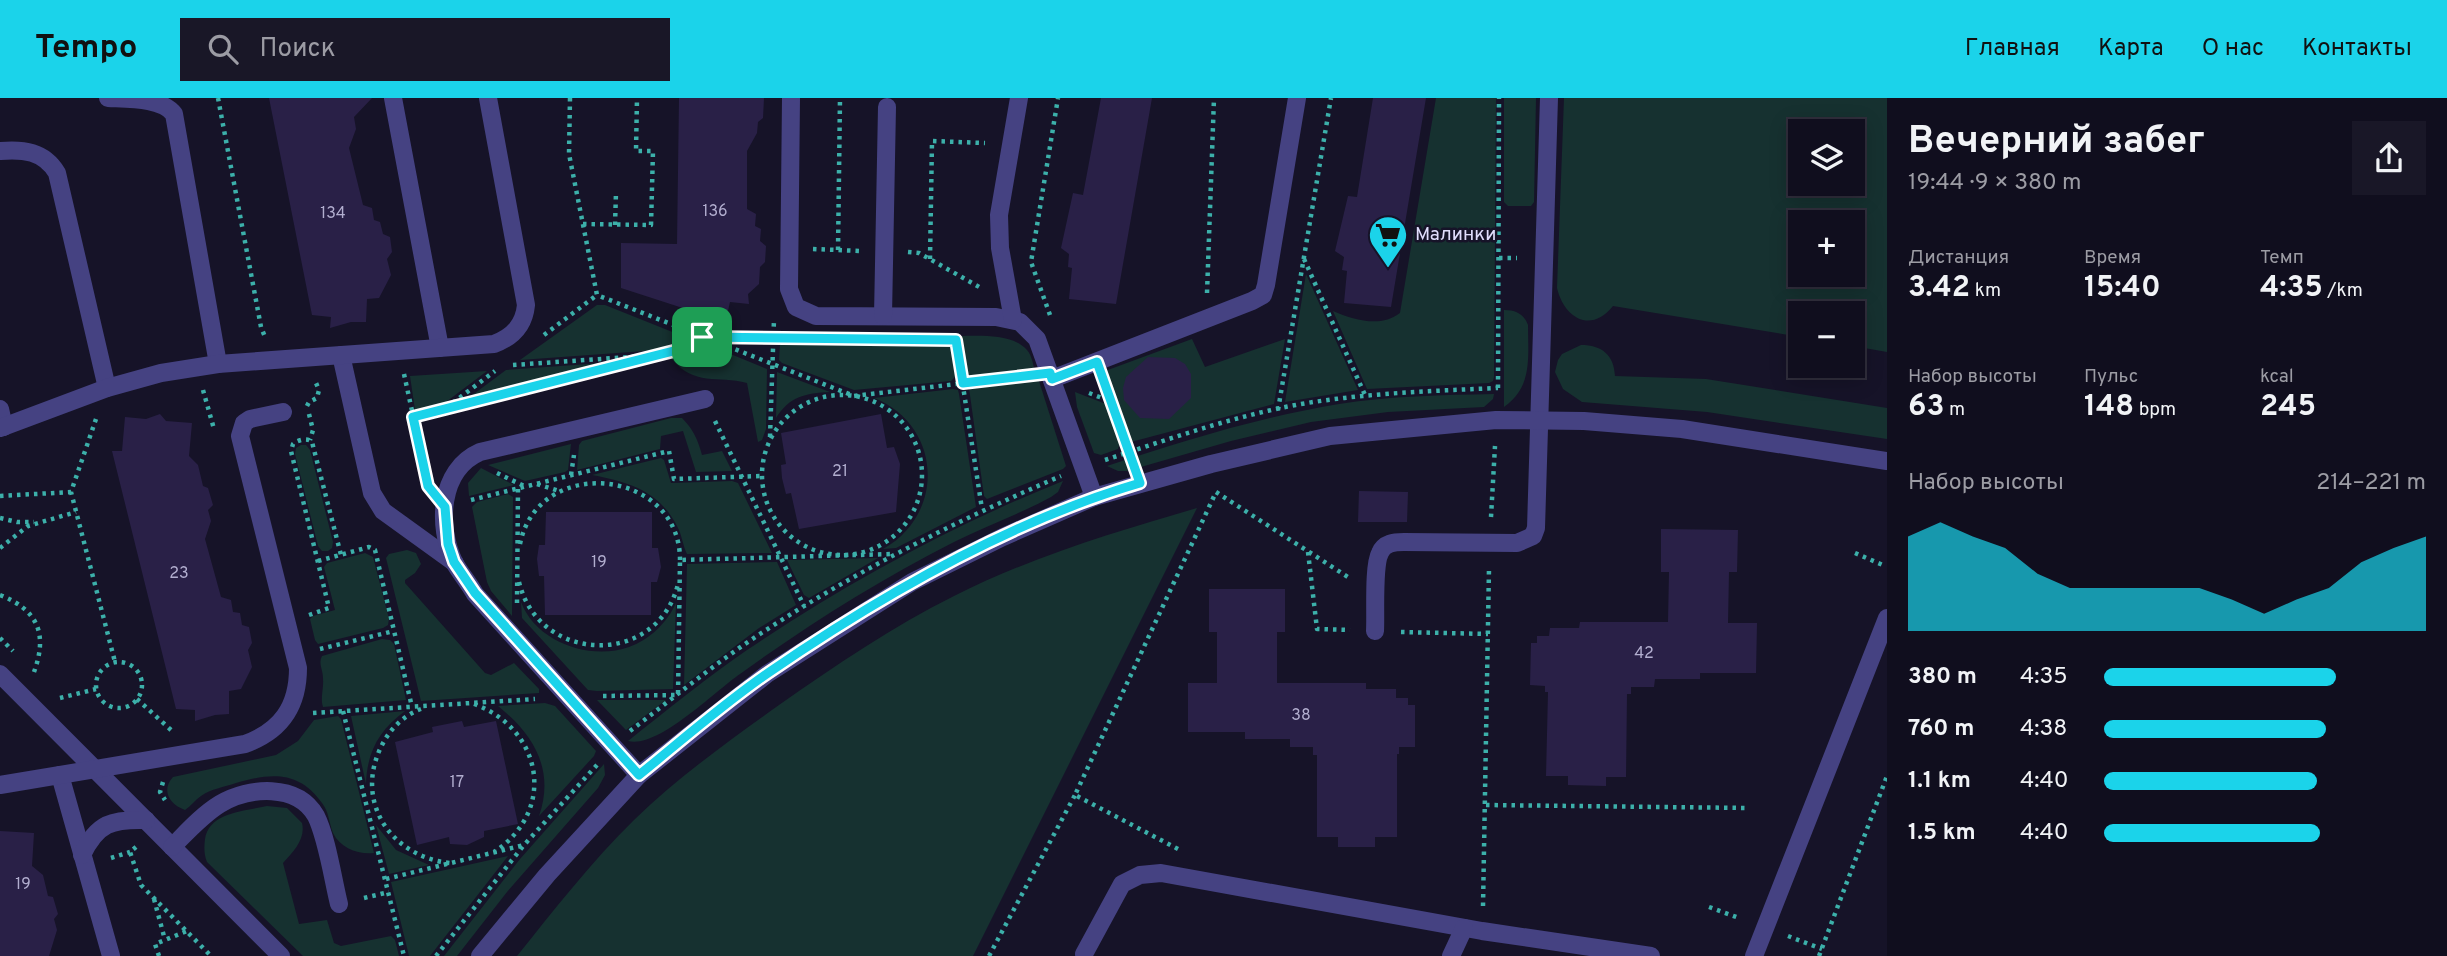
<!DOCTYPE html>
<html lang="ru">
<meta charset="utf-8">
<style>
:root{--surface:#100e1e;--page:#191727;--text:#f1f3f6;--muted:#9c9ca4;--line:#302e3c;--accent:#1bd3ea}
body{margin:0;font-family:Overpass,sans-serif;background:var(--page);color:var(--text);height:100vh;display:flex;flex-direction:column;font-size:26px;white-space:nowrap}
*{box-sizing:border-box;margin:0}
p{font-size:23px;color:var(--muted)}
.icon{flex:none;width:38px;height:38px;fill:none;stroke:currentColor;stroke-width:2;stroke-linecap:round;stroke-linejoin:round}
.map{position:relative;flex:1;overflow:hidden}
.side{display:flex;flex-direction:column;background:var(--surface);width:560px}
.side>*{flex:none}
.tools{position:absolute;left:1788px;top:21px;display:grid;gap:14px}
.tools a{display:grid;place-items:center;width:77px;height:77px;border-radius:0px;background:var(--surface);box-shadow:0 4px 18px #0003,0 0 0 2px var(--line);font-size:35px}
.pin{position:absolute;display:grid;place-items:center;width:60px;height:60px;color:#fff;margin:-30px;border-radius:14px;box-shadow:0 4px 10px #0006}
.round{display:grid;place-items:center;flex:none;width:74px;height:74px;border-radius:0px;background:var(--page)}
.head{display:flex;align-items:center;justify-content:space-between;height:119px;padding:0 21px}
h1{font-size:38px;font-weight:700;line-height:52px}
.figures{display:grid;grid-template-columns:repeat(3,1fr);gap:10px;height:119px;padding:7px 21px}
.figures div{display:grid;align-content:center}
.figures b{font-size:30px;font-weight:700}
.figures small{font-size:19px;font-weight:400}
.figures p{font-size:19px}
.chart{height:196px;padding:14px 21px}
.chart p{display:flex;justify-content:space-between}
.chart svg{width:100%;height:126px;margin-top:7px;fill:var(--accent);opacity:.7}
ul{padding:0 21px;list-style:none;font-size:23px}
li{display:grid;grid-template-columns:112px 84px 1fr;align-items:center;height:52px}
li i{height:18px;border-radius:9px;background:var(--accent)}
header{display:flex;align-items:center;gap:42px;box-sizing:border-box;height:98px;padding:0 35px;background:var(--accent);color:#111}
header strong{font-size:33px}
nav{display:flex;gap:38px;margin-inline-start:auto;font-size:24px}
.search{width:490px;height:63px;background:var(--page);display:flex;align-items:center;gap:18px;box-sizing:border-box;padding:0 24px;border-radius:0px;color:var(--muted);font-size:26px}
main{display:flex;flex:1;min-height:0}
.map>svg:first-child{display:block}
.green{fill:#163130;fill-rule:evenodd}
.building{fill:#292047}
.lines{fill:none;stroke-linecap:round;stroke-linejoin:round}
.path{stroke:#3cb0aa;stroke-width:4.5;stroke-dasharray:3.5 5;stroke-linecap:butt}
.minor{stroke:#454282;stroke-width:18}
.route-casing{stroke:#fff;stroke-width:14}
.route{stroke:#1bd3ea;stroke-width:9}
.labels{text-anchor:middle;dominant-baseline:central;stroke-width:5;stroke-linejoin:round;paint-order:stroke}
.number-label{font-size:16px;fill:#b2aecf}
.poi-label{font-size:19px;fill:#e0ddfc;stroke:#161328;text-anchor:start}
</style>
<header>
<strong>Tempo</strong>
<div class="search"><svg class="icon" aria-label="search" viewBox="0 0 24 24"><circle cx="10" cy="10" r="6"/><path d="M15 15l6 6"/></svg>Поиск</div>
<nav><a>Главная</a><a>Карта</a><a>О нас</a><a>Контакты</a></nav>
</header>
<main>
<div class="map">
<svg width="1887" height="858" viewBox="0 0 1887 858">
<rect width="100%" height="100%" fill="#161328"/>
<g class="green">
<path d="M1436,0h60l-2,279 -1,4 -4,2 -122,6 -34,-78c21,9 48,17 67,2z"/>
<path d="M1504,0h32l-2,104 -3,4h-23l-4,-4z"/>
<path d="M1564,0h323v254l-34,-6v-33h-52v24l-188,-31c-22,28 -49,12 -56,-18zM1801,33h52v53h-52zM1801,124h52v53h-52z"/>
<path d="M1306,176l52,116 -73,12z"/>
<path d="M597,207h8l90,36 -8,4 -28,5 -139,10z"/>
<path d="M1504,212c12,0 20,4 24,15 0,32 5,62 -24,82z"/>
<path d="M959,238c20,0 53,-3 68,14 5,6 6,14 8,22l-66,6 -4,-5z"/>
<path d="M1192,241l13,28 80,-28 -11,65 -143,38 -26,-71z"/>
<path d="M780,246l168,1 4,3 4,28 -5,5 -97,9 -72,-27 -3,-3z"/>
<path d="M1581,247c21,0 33,10 34,31l91,3 181,29v31l-180,-27 -125,-10 -19,-13 -8,-17 3,-12 4,-6z"/>
<path d="M710,250h6l51,21 -1,60 -4,11 -4,2 -11,-59c-29,-8 -53,4 -76,-25z"/>
<path d="M616,264l-149,37 39,-29z"/>
<path d="M487,273l-45,34 -24,8 -3,-3 -5,-34z"/>
<path d="M777,274l53,20c-25,1 -41,5 -54,26z"/>
<path d="M1033,281l6,2 27,85 -3,3 -76,30 -3,-3 -15,-108z"/>
<path d="M953,291l5,1 1,4 17,113 -80,41 -13,1c63,-35 59,-124 -9,-151z"/>
<path d="M1075,294l31,12 14,38 -2,7 -17,6 -7,-2 -17,-46z"/>
<path d="M1494,296l-1,5 -9,8 -96,5 -77,10 -80,19 -104,30h-9l-11,-5c76,-25 153,-49 232,-62 51,-8 104,-9 155,-10z"/>
<path d="M671,320h11c11,11 16,22 20,37l20,-4 10,20 -36,1 -13,-41 -22,5 -1,13 -83,21 2,-25 3,-4z"/>
<path d="M571,346l-3,26 -3,2 -40,9 -37,-16z"/>
<path d="M301,347h5l4,5 23,92 -1,6 -4,3h-6l-4,-5 -23,-92 1,-6z"/>
<path d="M661,360l3,2 7,23 61,-2 6,2 34,70 -85,1c-4,-8 -5,-18 -9,-26 -18,-37 -49,-46 -86,-53z"/>
<path d="M481,370l33,17 -45,11 -1,-13z"/>
<path d="M1063,383l-5,11 -7,5c-31,17 -65,29 -97,45 -75,38 -146,83 -214,132 -25,17 -82,75 -112,67 39,-31 78,-63 119,-91 99,-67 206,-125 316,-169z"/>
<path d="M508,396l5,3 -1,119 -21,-25 -4,-9 -15,-75 5,-5z"/>
<path d="M1197,410l-224,448h-456c37,-46 75,-95 117,-136 44,-43 95,-79 145,-115 56,-39 114,-79 175,-109 77,-39 161,-64 243,-88z"/>
<path d="M407,452l9,3 5,11 -6,9 -10,7v3l80,90 6,2 23,-12 25,26v4l-118,8 -35,-143 3,-4z"/>
<path d="M365,455l8,4 16,62 -1,6 -5,3 -65,16 -3,-4 -5,-21 3,-3 22,-6 -11,-43 3,-4z"/>
<path d="M878,460l-69,40 -5,-3 -17,-35z"/>
<path d="M777,464l19,43 -37,23 -75,57 3,-121z"/>
<path d="M521,504c15,40 69,59 108,45 20,-7 38,-24 47,-44l-3,86 -76,2 -9,-1 -66,-72z"/>
<path d="M382,541l8,1 4,4 12,56 -83,7c-3,-9 1,-19 0,-29 0,-9 -5,-14 -1,-22z"/>
<path d="M597,602h69l-40,30z"/>
<path d="M545,605l10,3 41,45 -2,5 -55,60c16,-46 -5,-81 -41,-110z"/>
<path d="M405,613c-26,19 -38,41 -39,73l-15,-68z"/>
<path d="M338,618l3,3 33,134c-15,2 -34,-5 -41,-20 -4,-10 -4,-21 -11,-30 -23,-33 -52,-30 -86,-20 -12,4 -25,6 -35,13 -6,4 -10,10 -16,14 -16,-6 -24,-20 -12,-33l103,-22 22,-14 16,-21z"/>
<path d="M604,666l1,11 -7,13 -91,104 -50,64h-13l76,-97z"/>
<path d="M267,708l20,2 15,15c4,16 -9,29 -19,40l16,61 28,-4 7,23 7,3 50,-10 4,4 4,16h-96l-96,-94c-3,-7 -3,-15 -2,-23 4,-27 40,-28 62,-33z"/>
<path d="M376,727l20,25 33,15 -40,9z"/>
<path d="M508,758l-78,100h-21l-18,-74z"/>
</g>
<g class="building">
<path d="M269,0h103l-18,19 2,12 -7,19 14,57 9,3 2,12 6,2 3,12 7,3 2,15 -5,7 4,16 -12,23 -12,1 -1,23h-15l-21,6 1,-11 -19,-2z"/>
<path d="M679,0h85l-1,20 -5,4 -1,11 -10,18v58l9,5 -1,12 6,3 -1,12 6,5 -1,16 -5,5 -1,17 -11,10 1,10 -19,-2 -5,22 -15,-3 -21,1 3,-11 -71,-23v-45l56,1z"/>
<path d="M1101,0h51l-36,206 -47,-5 3,-31 -4,-1 1,-13 -8,-6 12,-55 10,2z"/>
<path d="M1373,0h53l-35,209 -47,-4 3,-32 -5,-1 2,-13 -9,-6 13,-55 9,1z"/>
<path d="M1148,259l27,1 10,6 6,10v24l-22,21 -29,-1 -16,-18 -1,-12 3,-11z"/>
<path d="M160,316l6,7 26,2 -3,33 9,9 5,21 5,2 5,17 -5,5 3,11 -6,18 16,58 10,3 2,12 7,1 2,12 7,2 3,16 -4,7 4,17 -11,22 -12,2v23l-14,1 -20,6v-11l-19,-1 -64,-258h10l3,-34 21,2z"/>
<path d="M881,316l6,34 7,-1 6,17 -4,48 -97,17 -8,-36 -5,1 -4,-16 -1,-13 5,-1 -5,-31z"/>
<path d="M1359,393l49,1 -1,30h-49z"/>
<path d="M546,414h106v36h6l3,19 -4,15h-6v33h-106l-1,-39h-5l-2,-17 2,-14h6z"/>
<path d="M1661,431l77,1 -1,42h-8l-1,51h29l-1,50h-56v6h-45l-1,8h-23v7h-4l-1,83h-20v9l-38,-1v-9h-22l2,-84h-3v-6l-15,-1 1,-42h6v-7h12l1,-8h29l1,-6h88l1,-50h-8z"/>
<path d="M1209,491h76v43h-8v51h89v6h30v9h12v7h7v42h-16v7h-2v83h-22v10h-37v-10h-21v-82h-4v-8h-23v-8h-45v-7h-57v-49h29v-51h-8z"/>
<path d="M462,623l2,6 32,-6 22,103 -34,7v6l-17,8 -17,-1 -1,-7 -32,8 -22,-103 38,-10 -1,-5z"/>
<path d="M0,733l34,2 -2,33 11,9 5,21 5,1 5,17 -4,5 3,11 -8,26h-49z"/>
</g>
<g class="lines">
<g class="path">
<path d="M218,0l43,229 4,10"/>
<path d="M570,0l-1,56 28,141 257,101 171,-20"/>
<path d="M583,126l68,1 2,-74h-17l1,-53"/>
<path d="M615,127l1,-33"/>
<path d="M813,151l47,2"/>
<path d="M838,152l2,-152"/>
<path d="M908,154l11,1 62,35"/>
<path d="M1499,160h18"/>
<path d="M930,161l2,-118 53,2"/>
<path d="M1304,161l61,136"/>
<path d="M1207,195l7,-195"/>
<path d="M1050,217l-19,-53 27,-164"/>
<path d="M544,237l53,-40"/>
<path d="M709,239l92,1"/>
<path d="M956,243l26,168"/>
<path d="M655,258l56,-15"/>
<path d="M513,267l145,-10"/>
<path d="M404,276l22,101"/>
<path d="M1105,287l24,68"/>
<path d="M1498,290l1,-290"/>
<path d="M203,292l11,39"/>
<path d="M1089,295l21,8"/>
<circle cx="842" cy="377" r="80"/>
<path d="M307,308l2,-4 8,-4 2,-8 -3,-7"/>
<path d="M446,310l49,-37"/>
<path d="M1278,312l53,-312"/>
<path d="M309,316l4,16 -3,10"/>
<path d="M413,319l233,-59"/>
<path d="M96,321l-25,73 44,170"/>
<path d="M715,323l89,185"/>
<path d="M770,339l4,-118"/>
<path d="M1105,362c64,-21 129,-44 196,-56 65,-11 131,-13 197,-16"/>
<path d="M497,375l27,13"/>
<path d="M571,377l3,-20"/>
<path d="M537,386l22,7"/>
<path d="M0,398l71,-4"/>
<path d="M471,402l198,-49 5,28 88,-3"/>
<path d="M1491,419l4,-71"/>
<path d="M0,420l17,4h17"/>
<path d="M520,446c18,-90 160,-76 160,16"/>
<path d="M0,450l28,-22 48,-14"/>
<path d="M1308,454l9,77 33,1"/>
<path d="M1855,455l30,13"/>
<path d="M318,463l51,-14 6,3 37,157"/>
<path d="M519,484c20,83 139,85 159,2"/>
<path d="M0,497c38,15 48,39 34,77"/>
<path d="M517,505l1,-115"/>
<path d="M309,517l20,-7 -38,-157 2,-7c5,-4 14,-7 19,-2l29,113"/>
<path d="M1401,534l87,2"/>
<path d="M0,540l13,13"/>
<path d="M320,551l74,-18"/>
<circle cx="119" cy="587" r="23"/>
<path d="M603,598l75,-1 2,-135 212,-6"/>
<path d="M60,600l36,-9"/>
<path d="M137,601l34,31"/>
<path d="M474,606c69,25 83,107 20,148"/>
<path d="M421,611c-17,6 -31,20 -39,36 -29,56 9,112 68,118"/>
<path d="M343,613l61,245"/>
<path d="M313,615l222,-14"/>
<path d="M630,633c38,-29 76,-60 115,-87 99,-67 206,-121 316,-168"/>
<path d="M163,684l-3,10 5,8"/>
<path d="M1486,707l263,3"/>
<path d="M136,749l-6,5 11,33 70,71"/>
<path d="M1178,751l-103,-54 141,-303 135,87"/>
<path d="M111,760l19,-6"/>
<path d="M386,781l138,-34"/>
<path d="M364,800l25,-6"/>
<path d="M154,801l11,41"/>
<path d="M1483,808l6,-338"/>
<path d="M1709,809l30,11"/>
<path d="M1788,838l34,13"/>
<path d="M159,858l-4,-12 32,-13"/>
<path d="M436,858l88,-111 73,-80"/>
<path d="M989,858l86,-161"/>
<path d="M1819,858l68,-180"/>
</g>
<g class="minor">
<path d="M108,0c21,1 54,0 66,16l44,250"/>
<path d="M393,0l47,250"/>
<path d="M791,0l-2,191 7,18 20,9 180,1 24,5 17,17 57,158"/>
<path d="M0,53c23,-2 44,0 57,22l50,215"/>
<path d="M883,218l4,-209"/>
<path d="M1013,222l-13,-72 -1,-33 20,-117"/>
<path d="M341,257l31,138 11,18 72,52"/>
<path d="M1052,281l200,-78 11,-6 3,-10 31,-187"/>
<path d="M0,311l4,18"/>
<path d="M0,330l107,-40 54,-15 57,-9 276,-20c19,-7 30,-19 32,-39l-38,-207"/>
<path d="M1375,533c1,-17 -2,-65 5,-78 4,-10 14,-11 24,-11l113,1 16,-7 3,-8 13,-430"/>
<path d="M0,576l281,282"/>
<path d="M60,677l51,181"/>
<path d="M639,677l-164,-181c-6,-11 -15,-21 -21,-32 -17,-36 -15,-92 26,-110l225,-53"/>
<path d="M0,687l245,-41c36,-13 53,-37 53,-76l-58,-232 4,-13 6,-4 33,-7"/>
<path d="M172,749c15,-15 30,-32 48,-43 29,-17 77,-21 96,12 11,22 17,64 23,88"/>
<path d="M82,757c15,-32 30,-36 64,-35"/>
<path d="M1084,856l38,-70 18,-9 21,-2 321,58 169,25"/>
<path d="M480,858l67,-81 92,-100 128,-101 145,-92 91,-45 91,-40 117,-33 119,-28 166,-16 88,1 98,8 205,32"/>
<path d="M1451,858l13,-28"/>
<path d="M1754,858l133,-338"/>
</g>
</g>
<g class="lines">
<g class="route-casing">
<path id="route" d="M702,239l254,3 7,43 87,-10 2,6 45,-17 43,121c-130,38 -260,113 -372,190 -45,31 -87,68 -129,102l-164,-182 -21,-31 -6,-18 -3,-37 -17,-21 -15,-69 300,-76z"/>
</g>
<use href="#route" class="route"/>
</g>
<defs>
<g id="supermarket-pin" transform="scale(2.0125)"><path d="M0 17L-7.5 6A9.5 9.5 0 1 1 7.5 6Z" fill="#1bd3ea" stroke="#161328"/><path d="M-6-5.5h2.5l.6 2H6L4.5 2H-2.5L-4.4-4H-6ZM-1.5 3.2a1.3 1.3 0 1 0 .1 0ZM3 3.2a1.3 1.3 0 1 0 .1 0Z" fill="#111"/></g>
</defs>
<g fill-rule="evenodd">
<use href="#supermarket-pin" x="1388" y="137"/>
</g>
<g class="labels">
<g class="number-label">
<text x="715" y="114">136</text>
<text x="333" y="116">134</text>
<text x="840" y="374">21</text>
<text x="599" y="465">19</text>
<text x="179" y="476">23</text>
<text x="1644" y="556">42</text>
<text x="1301" y="618">38</text>
<text x="457" y="685">17</text>
<text x="23" y="787">19</text>
</g>
<g class="poi-label">
<text x="1415" y="137">Малинки</text>
</g>
</g>
</svg>
<div class="tools">
<a><svg class="icon" aria-label="layers" viewBox="0 0 24 24"><path d="M12 4l9 5-9 5-9-5zM3 14l9 5 9-5"/></svg></a>
<a>+</a>
<a>−</a>
</div>
<div class="pin" style="left:702px;top:239px;background:#1e9e55"><svg class="icon" aria-label="arrive" viewBox="0 0 24 24"><path d="M6 21V4h12l-3 4 3 4H6"/></svg></div>
</div>
<section class="side">
<div class="head"><div><h1>Вечерний забег</h1><p>19:44 · 9 × 380 m</p></div><a class="round"><svg class="icon" aria-label="share" viewBox="0 0 24 24"><path d="M12 15V3M7 8l5-5 5 5M5 13v7h14v-7"/></svg></a></div>
<div class="figures">
<div><p>Дистанция</p><b>3.42<small> km</small></b></div>
<div><p>Время</p><b>15:40</b></div>
<div><p>Темп</p><b>4:35<small> /km</small></b></div>
</div>
<div class="figures">
<div><p>Набор высоты</p><b>63<small> m</small></b></div>
<div><p>Пульс</p><b>148<small> bpm</small></b></div>
<div><p>kcal</p><b>245</b></div>
</div>
<div class="chart"><p><span>Набор высоты</span>214–221 m</p>
<svg viewBox="0 0 160 44" preserveAspectRatio="none"><path d="M0 44V11L10 6L20 11L30 15L40 24L50 29L60 29L70 29L80 29L90 29L100 33L110 38L120 33L130 29L140 20L150 15L160 11V44z"/></svg>
</div>
<ul>
<li><b>380 m</b>4:35<i style="width:72%"></i></li>
<li><b>760 m</b>4:38<i style="width:69%"></i></li>
<li><b>1.1 km</b>4:40<i style="width:66%"></i></li>
<li><b>1.5 km</b>4:40<i style="width:67%"></i></li>
</ul>
</section>
</main>
